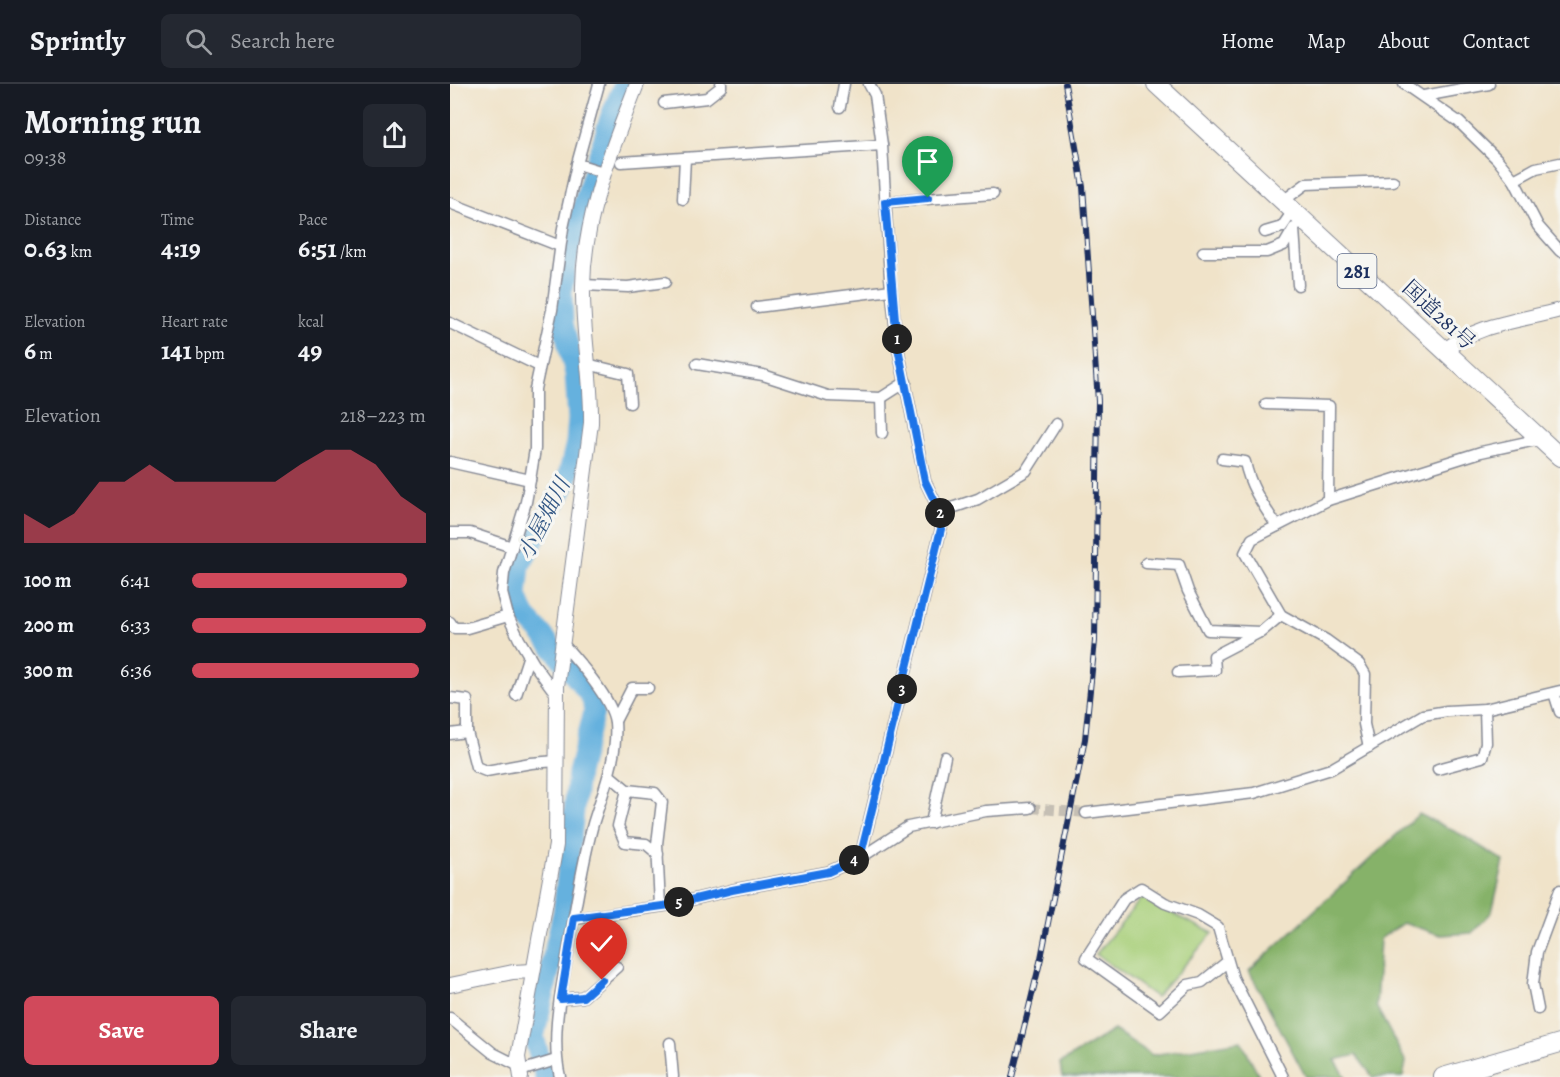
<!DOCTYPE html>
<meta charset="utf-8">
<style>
:root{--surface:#171b24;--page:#242831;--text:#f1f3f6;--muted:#9ea1a6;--line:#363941;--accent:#d1495b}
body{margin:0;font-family:Alegreya,"Noto Serif JP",serif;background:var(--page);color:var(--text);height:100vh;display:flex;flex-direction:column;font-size:22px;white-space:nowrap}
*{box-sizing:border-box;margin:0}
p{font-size:20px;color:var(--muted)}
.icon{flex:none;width:33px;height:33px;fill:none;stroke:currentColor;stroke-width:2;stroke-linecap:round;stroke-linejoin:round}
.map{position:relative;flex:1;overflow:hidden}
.drawer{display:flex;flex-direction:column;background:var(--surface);width:450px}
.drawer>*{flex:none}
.pin{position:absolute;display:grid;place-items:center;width:51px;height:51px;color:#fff;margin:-62px -26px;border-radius:50% 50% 50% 0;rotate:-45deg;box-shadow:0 0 6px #0007}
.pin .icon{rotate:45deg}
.km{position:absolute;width:30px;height:30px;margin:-15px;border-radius:50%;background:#222;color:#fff;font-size:16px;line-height:30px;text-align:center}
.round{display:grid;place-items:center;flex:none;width:63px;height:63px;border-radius:9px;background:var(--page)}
.headline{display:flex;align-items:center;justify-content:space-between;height:102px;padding:0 24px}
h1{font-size:33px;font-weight:700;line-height:45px}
.figures{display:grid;grid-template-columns:repeat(3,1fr);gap:9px;height:102px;padding:6px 24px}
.figures div{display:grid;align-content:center}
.figures b{font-size:26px;font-weight:700}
.figures small{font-size:16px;font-weight:400}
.figures p{font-size:16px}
.chart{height:168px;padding:12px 24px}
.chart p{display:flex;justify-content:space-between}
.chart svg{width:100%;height:108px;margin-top:6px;fill:var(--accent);opacity:.7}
.action{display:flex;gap:12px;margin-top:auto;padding:12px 24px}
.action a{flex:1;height:69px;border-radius:9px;background:var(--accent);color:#fff;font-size:24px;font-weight:700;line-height:69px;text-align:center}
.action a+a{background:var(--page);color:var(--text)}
ul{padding:0 24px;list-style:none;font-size:20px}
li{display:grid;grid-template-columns:96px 72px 1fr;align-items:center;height:45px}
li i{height:15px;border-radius:8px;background:var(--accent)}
header{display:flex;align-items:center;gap:36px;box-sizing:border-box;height:84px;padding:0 30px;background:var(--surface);border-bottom:2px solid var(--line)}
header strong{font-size:28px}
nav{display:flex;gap:33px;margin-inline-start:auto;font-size:21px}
.search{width:420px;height:54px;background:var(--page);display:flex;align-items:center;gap:15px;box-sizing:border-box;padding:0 21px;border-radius:9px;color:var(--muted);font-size:22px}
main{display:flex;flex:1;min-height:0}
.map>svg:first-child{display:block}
.green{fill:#a8cf79;stroke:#627f6c;stroke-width:1.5}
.forest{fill:#86b269;stroke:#507064;stroke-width:1.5}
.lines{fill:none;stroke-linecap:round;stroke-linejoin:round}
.river{stroke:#65b1de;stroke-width:21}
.street-tunnel{stroke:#c5bfb4;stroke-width:10;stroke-dasharray:10 5;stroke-linecap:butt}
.street-casing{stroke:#868994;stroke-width:13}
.secondary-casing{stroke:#868994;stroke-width:16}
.highway-casing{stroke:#868994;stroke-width:20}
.street{stroke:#fff;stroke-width:10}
.secondary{stroke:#fff;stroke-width:14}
.highway{stroke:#fff;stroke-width:18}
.rail-casing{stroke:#1b2f5e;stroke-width:6}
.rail{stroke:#f6f6f2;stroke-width:4;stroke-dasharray:11;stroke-linecap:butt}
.route-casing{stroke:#fff;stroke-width:12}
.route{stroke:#1a73e8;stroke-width:8}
.labels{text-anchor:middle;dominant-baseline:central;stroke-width:6;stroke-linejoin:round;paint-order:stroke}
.shield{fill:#f6f6f2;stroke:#5d6b8a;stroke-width:1.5}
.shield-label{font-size:20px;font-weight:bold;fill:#1b2f5e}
.street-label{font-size:21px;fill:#1b2f5e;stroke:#f6f6f2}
.water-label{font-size:22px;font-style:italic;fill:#315684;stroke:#f6f6f2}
</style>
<header>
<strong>Sprintly</strong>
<div class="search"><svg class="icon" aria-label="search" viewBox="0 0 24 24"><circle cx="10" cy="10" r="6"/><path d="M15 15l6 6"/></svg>Search here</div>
<nav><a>Home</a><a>Map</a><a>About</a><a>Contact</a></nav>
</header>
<main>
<section class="drawer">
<div class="headline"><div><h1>Morning run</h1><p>09:38</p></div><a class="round"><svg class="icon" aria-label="share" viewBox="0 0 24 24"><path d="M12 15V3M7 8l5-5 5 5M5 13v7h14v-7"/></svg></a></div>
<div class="figures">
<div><p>Distance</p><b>0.63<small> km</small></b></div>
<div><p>Time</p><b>4:19</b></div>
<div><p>Pace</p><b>6:51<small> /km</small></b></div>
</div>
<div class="figures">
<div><p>Elevation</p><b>6<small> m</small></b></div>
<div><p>Heart rate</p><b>141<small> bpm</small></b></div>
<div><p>kcal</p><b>49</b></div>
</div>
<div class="chart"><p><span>Elevation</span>218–223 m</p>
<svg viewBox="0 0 160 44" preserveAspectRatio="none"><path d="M0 44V32L10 38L20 32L30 19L40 19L50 12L60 19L70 19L80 19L90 19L100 19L110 12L120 6L130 6L140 12L150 25L160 32V44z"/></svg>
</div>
<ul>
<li><b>100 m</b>6:41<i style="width:92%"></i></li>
<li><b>200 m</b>6:33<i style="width:100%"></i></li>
<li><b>300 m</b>6:36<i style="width:97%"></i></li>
</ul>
<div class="action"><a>Save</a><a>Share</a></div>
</section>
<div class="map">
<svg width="1110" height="993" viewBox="0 0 1110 993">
<rect width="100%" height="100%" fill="#f6f6f2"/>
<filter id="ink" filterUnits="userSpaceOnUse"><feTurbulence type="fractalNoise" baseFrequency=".0167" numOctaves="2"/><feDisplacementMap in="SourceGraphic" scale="12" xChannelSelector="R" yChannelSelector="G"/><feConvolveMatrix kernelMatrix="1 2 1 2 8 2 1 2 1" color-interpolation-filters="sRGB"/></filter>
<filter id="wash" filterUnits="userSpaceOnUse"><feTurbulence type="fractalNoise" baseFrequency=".008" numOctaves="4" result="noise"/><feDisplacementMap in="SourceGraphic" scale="24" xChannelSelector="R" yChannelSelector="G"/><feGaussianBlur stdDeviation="1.35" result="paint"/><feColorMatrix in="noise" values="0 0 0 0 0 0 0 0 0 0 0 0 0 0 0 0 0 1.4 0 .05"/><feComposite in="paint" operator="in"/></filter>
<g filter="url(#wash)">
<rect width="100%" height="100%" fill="#f0e3c9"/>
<path class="green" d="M694,811l37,23 32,15 -57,64 -60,-43z"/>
<g class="forest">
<path d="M969,730l43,21 42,26 -12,51 -20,21 -31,2 -38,-12 -23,16 -4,67 30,56 -3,15h-30l-17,-22 -21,5 11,17h-40l-57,-106z"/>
<path d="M664,946l38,25 89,-14 19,36h-198l-2,-14z"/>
</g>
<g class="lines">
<path class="river" d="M95,993l-11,-40 29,-124 15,-140 16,-61 -2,-14 -51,-65 -16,-17 -8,-20 3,-31 42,-75 6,-14 8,-33 2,-24 -3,-45 -12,-51 -1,-33 8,-43 40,-129 14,-34"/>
</g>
</g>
<g filter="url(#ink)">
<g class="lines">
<path class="street-tunnel" d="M580,724l56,5"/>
<g class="street-casing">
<g id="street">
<path d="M954,0l55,38 38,37 17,21 24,46 22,25"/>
<path d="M974,12l65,-12"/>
<path d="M214,19l43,-5 14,-11v-3"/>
<path d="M390,23l4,-23"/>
<path d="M171,78l261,-17"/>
<path d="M127,80l26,8"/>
<path d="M1064,96l22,-12 24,-5"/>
<path d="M233,115l2,-41"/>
<path d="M833,117l23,-17 87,-3"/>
<path d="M435,118l108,-8"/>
<path d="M0,119l110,43"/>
<path d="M844,145l4,56"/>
<path d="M815,148l17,-5 11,-16"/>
<path d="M753,168h64l17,-7 10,-17"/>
<path d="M133,201l45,2 37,-5"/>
<path d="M307,223l134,-17"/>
<path d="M0,239l89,43"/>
<path d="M137,280l41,10 2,29"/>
<path d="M247,280l66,11 65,21 53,2 25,-16"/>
<path d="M431,314l1,35"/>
<path d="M816,320l63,2 -1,94"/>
<path d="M772,375l23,3c5,25 18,43 32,64"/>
<path d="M0,378l80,18"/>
<path d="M490,428l38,-13 48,-28 30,-47"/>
<path d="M0,449h20l42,14"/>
<path d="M696,479l33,2 9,26 20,39 53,2 20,-17"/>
<path d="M0,538l4,6h13l41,-12"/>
<path d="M728,588l37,-2 -1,-14 44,-23"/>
<path d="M1104,609l6,19"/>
<path d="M106,610l-22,-30 -15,-25 -11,-23 -6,-23 2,-20 22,-71 4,-22 5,-31v-60l17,-79 11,-82 14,-64 22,-80"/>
<path d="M66,611l13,-40"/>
<path d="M0,614l17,2v32l9,35 10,4 45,-8 26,-2"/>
<path d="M165,637l17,-33h16"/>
<path d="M0,650l17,-2"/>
<path d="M919,663l-5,-23 1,-50 -6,-10 -33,-24 -45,-25 -36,-62 7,-14 76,-39 153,-48 60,-13"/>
<path d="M988,685l44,-12 4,-14 -1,-34"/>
<path d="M159,691l18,15 28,3 7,9 -5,42 3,62"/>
<path d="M177,706l-9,36 7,16 21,2 12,10"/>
<path d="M636,729l168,-20 77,-24 92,-54 24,-4 38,-2 75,-18"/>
<path d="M481,739l14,-66"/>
<path d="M410,774l82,-333 -2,-13 -15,-31 -28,-138 -7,-66 -8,-132 -7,-50 -6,-11"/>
<path d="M124,835l96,-14 62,-15 96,-18 32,-14 48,-31 78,-16 44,-3"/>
<path d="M777,878l-25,20 -14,3 -28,26 -74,-53 38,-59 17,-11 24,15 33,12 20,12 15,51 50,99"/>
<path d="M111,915l22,-2 34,-30"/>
<path d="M1088,925l-5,-25 4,-32 23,-62"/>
<path d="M0,934l43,35 26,13"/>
<path d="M220,959l3,34"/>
<path d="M70,987l36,-11"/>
<path d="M110,993c-10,-43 2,-89 9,-131 7,-41 13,-82 24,-122 10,-33 25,-66 22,-102 -3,-23 -37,-61 -53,-79"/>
</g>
</g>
<g class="secondary-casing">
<g id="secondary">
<path d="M994,267c32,-27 76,-30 116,-41"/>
<path d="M0,901l63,-13 20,-1"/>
<path d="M71,993l-3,-20 38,-212 1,-159 34,-263c1,-46 -9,-91 -8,-137 1,-71 29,-137 54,-202"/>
</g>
</g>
<g class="highway-casing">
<g id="highway">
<path d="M706,0l404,373"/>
<path d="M993,993l117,-34"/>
</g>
</g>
<use href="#street" class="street"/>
<use href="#secondary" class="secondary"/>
<use href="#highway" class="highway"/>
<g class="rail-casing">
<path id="rail" d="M562,993l29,-119 44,-219 10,-98 3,-240 -15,-214 -18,-103"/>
</g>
<use href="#rail" class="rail"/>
</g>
</g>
<g class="lines" filter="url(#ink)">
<g class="route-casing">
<path id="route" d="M152,896l-19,17 -22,2 13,-81 96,-13 62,-15 96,-18 32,-14 82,-333 -2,-13 -15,-31 -28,-138 -12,-141 43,-4"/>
</g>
<use href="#route" class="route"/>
</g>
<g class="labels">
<rect class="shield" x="887.5" y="170" width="39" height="34" rx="4.5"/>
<g class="shield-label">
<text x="907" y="187">281</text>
</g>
<g class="street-label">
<text transform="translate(989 231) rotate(43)">国道281号</text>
</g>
<g class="water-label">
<text transform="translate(94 435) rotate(-63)">小屋畑川</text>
</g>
</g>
</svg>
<div class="pin" style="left:478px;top:114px;background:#1e9e55"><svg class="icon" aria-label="arrive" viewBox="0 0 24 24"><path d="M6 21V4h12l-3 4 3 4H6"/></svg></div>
<div class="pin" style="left:152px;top:896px;background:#d93025"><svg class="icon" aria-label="check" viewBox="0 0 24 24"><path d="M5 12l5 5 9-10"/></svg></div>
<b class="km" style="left:447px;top:255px">1</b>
<b class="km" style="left:490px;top:429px">2</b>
<b class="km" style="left:452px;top:605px">3</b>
<b class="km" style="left:404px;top:776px">4</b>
<b class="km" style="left:229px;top:818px">5</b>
</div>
</main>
